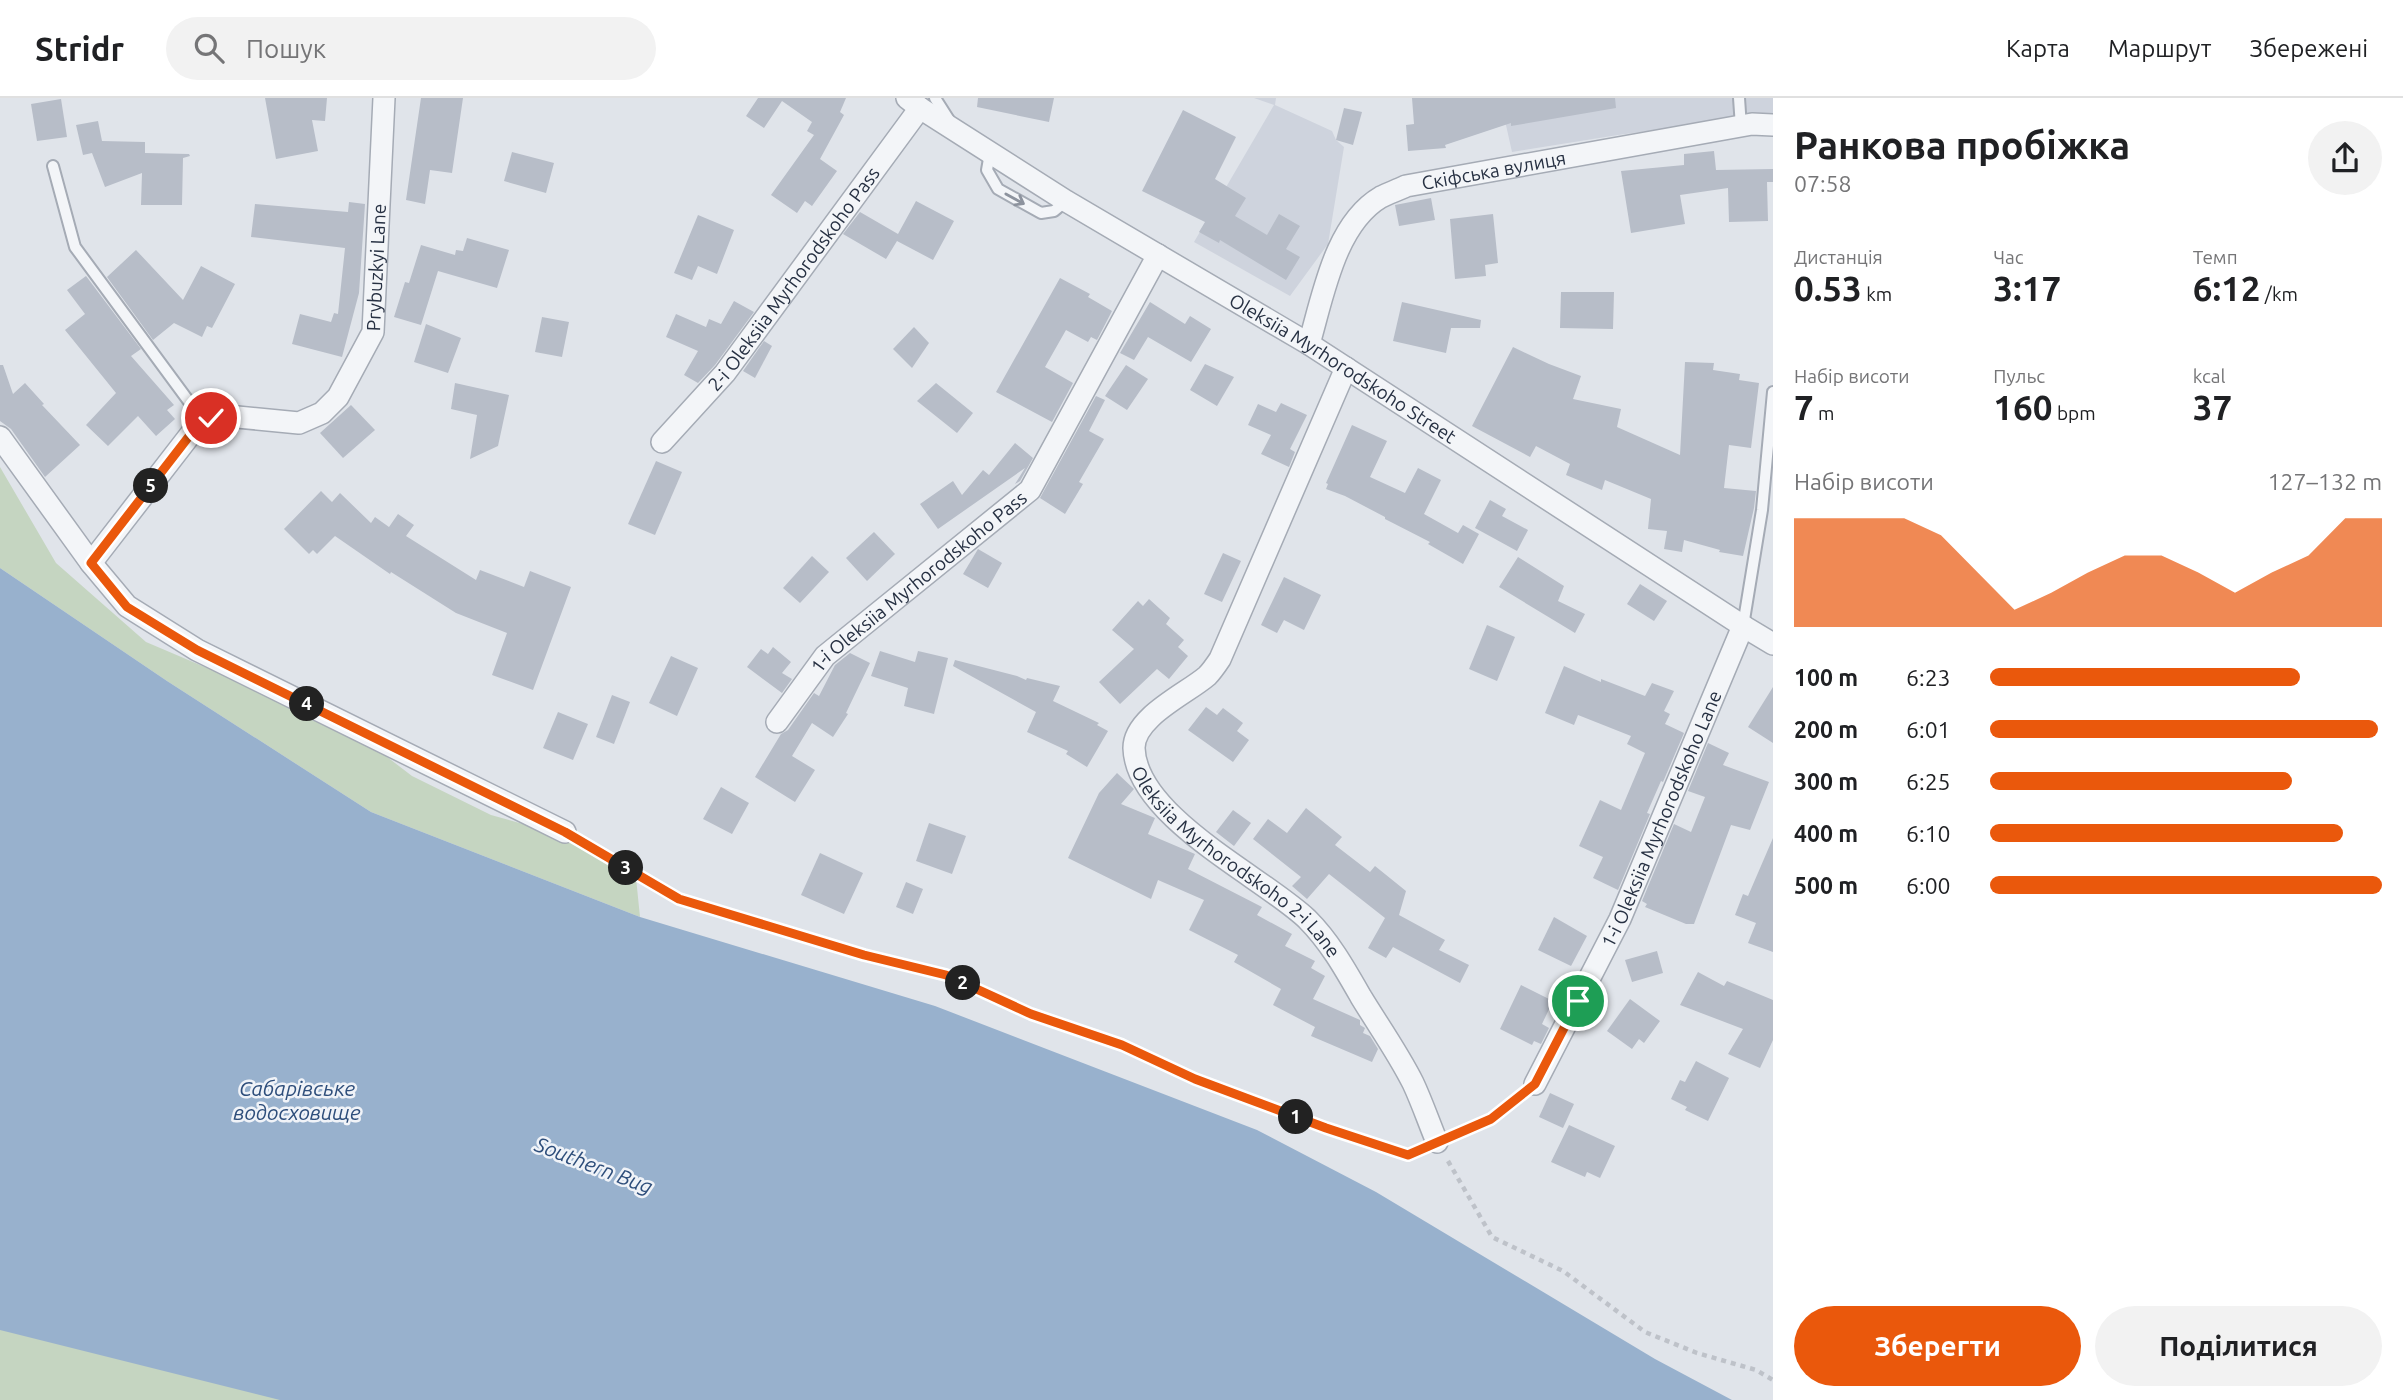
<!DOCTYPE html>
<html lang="uk">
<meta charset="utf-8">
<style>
:root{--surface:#fff;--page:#f2f2f2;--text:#202124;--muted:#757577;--line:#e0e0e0;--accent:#ea580c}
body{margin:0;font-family:Ubuntu,sans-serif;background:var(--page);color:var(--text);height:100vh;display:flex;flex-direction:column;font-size:26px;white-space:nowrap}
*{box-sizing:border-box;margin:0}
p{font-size:23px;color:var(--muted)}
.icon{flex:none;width:38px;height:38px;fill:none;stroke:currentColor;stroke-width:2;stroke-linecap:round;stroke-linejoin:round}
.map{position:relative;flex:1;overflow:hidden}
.sheet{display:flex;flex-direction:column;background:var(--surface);width:630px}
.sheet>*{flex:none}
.pin{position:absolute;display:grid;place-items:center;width:60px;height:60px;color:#fff;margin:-30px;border:4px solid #fff;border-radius:50%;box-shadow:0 2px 7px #0007}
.km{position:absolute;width:35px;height:35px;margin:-18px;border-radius:50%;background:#222;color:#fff;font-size:19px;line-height:35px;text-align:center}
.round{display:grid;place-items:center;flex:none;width:74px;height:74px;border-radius:37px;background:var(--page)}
.headline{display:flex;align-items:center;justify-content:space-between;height:119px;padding:0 21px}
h1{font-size:38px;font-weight:700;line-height:52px}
.stats{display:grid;grid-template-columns:repeat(3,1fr);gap:10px;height:119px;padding:7px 21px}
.stats div{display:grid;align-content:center}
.stats b{font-size:35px;font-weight:700}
.stats small{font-size:19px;font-weight:400}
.stats p{font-size:19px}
.chart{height:196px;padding:14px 21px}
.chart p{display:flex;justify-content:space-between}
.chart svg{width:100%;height:126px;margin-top:7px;fill:var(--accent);opacity:.7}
.button{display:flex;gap:14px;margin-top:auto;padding:14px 21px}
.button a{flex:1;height:80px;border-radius:42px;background:var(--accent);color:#fff;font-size:28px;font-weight:700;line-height:80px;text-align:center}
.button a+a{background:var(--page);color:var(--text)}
ul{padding:0 21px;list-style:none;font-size:23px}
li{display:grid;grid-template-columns:112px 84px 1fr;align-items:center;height:52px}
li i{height:18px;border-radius:9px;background:var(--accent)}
header{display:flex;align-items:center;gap:42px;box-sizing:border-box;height:98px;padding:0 35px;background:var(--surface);border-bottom:2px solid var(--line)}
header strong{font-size:33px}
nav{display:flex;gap:38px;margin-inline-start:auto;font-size:24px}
.search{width:490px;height:63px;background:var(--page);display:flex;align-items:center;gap:18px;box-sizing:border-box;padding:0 24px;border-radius:38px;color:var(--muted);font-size:26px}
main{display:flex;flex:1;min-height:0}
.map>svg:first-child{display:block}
.built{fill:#ced3dd}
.green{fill:#c5d5c1}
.water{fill:#98b1cd}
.building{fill:#b7bdc8}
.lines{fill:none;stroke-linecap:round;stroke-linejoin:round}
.lane-casing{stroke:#a5abb5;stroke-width:14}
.street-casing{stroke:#a5abb5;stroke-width:24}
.path{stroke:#bec2c9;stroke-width:4.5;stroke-dasharray:5 5;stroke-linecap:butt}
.lane{stroke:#f3f5f8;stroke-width:10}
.street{stroke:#f3f5f8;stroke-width:21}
.oneway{stroke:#8d939e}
.route-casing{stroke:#fff;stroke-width:14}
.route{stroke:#ea580c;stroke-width:9}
.labels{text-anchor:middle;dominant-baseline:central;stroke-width:5;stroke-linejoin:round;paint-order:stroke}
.street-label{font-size:19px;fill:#273143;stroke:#f0f3f8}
.water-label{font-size:21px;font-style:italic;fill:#2e4e7b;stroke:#f0f3f8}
</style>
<header>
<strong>Stridr</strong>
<div class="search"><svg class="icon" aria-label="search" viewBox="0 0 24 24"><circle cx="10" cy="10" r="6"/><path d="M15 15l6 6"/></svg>Пошук</div>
<nav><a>Карта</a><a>Маршрут</a><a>Збережені</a></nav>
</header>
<main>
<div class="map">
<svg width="1773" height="1302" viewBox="0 0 1773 1302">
<rect width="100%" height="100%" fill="#e0e4ea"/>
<g class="built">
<path d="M1254,0h22l-1,7 57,26 4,9 8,7 -16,97 -38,52 -96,-54 80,-137z"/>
<path d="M1500,0h273v19h-21l-134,18 -106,17z"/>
</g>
<g class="green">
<path d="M0,369l56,96 90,79 134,57 98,51 34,26 79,39 71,20 73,33 5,49 -269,-105 -204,-131 -167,-113z"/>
<path d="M0,1154l455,148h-455z"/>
</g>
<path class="water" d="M0,470l167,113 204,131 269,105 295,89 322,124 119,62 279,167 77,41h-1452l-280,-70z"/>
<g class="building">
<path d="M265,0h62l-2,23 -13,-1 6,31 -42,8z"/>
<path d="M421,0h42l-11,75 -22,-3 -5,34 -19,-4z"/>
<path d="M758,0h88l-6,14 4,3 -24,44 17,12 -25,35 -7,-5 -8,12 -26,-18 43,-60 -7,-4 5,-9 -30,-21 -18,27 -18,-12z"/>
<path d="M978,0h76l-5,24 -72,-15z"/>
<path d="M1412,0h203l1,10 -105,18v-3l-66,22 1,3 -38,3 -2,-26 8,-1z"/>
<path d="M61,1l6,38 -30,4 -6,-37z"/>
<path d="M1344,10l18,4 -9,33 -17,-5z"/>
<path d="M1183,12l53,27 -21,42 31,19 -11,18 32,19 12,-21 21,12 -14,23 14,8 -14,23 -66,-40 -1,3 -20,-11 6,-10 -63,-31z"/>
<path d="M98,23l4,20 43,1v11l44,1 1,2 -7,2 -1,47h-41l1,-32 -37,14 -13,-34 -9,2 -7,-30z"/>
<path d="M1714,53l2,19 57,-1v13h-6l1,39 -39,1 -1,-34 -48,7 5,29 -54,9 -10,-62 63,-6v-11z"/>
<path d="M512,54l42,11 -8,30 -42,-12z"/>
<path d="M1431,100l4,22 -36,6 -4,-21z"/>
<path d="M916,103l38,20 -21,39 -36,-19 -11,18 -43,-25 17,-22 38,22z"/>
<path d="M349,104l16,2 -6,89 -17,64 -50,-13 8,-30 31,8 3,-9 4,1 7,-66 -94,-11 4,-33 93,8z"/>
<path d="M1493,116l5,49 -13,2 1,11 -31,3 -5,-60z"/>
<path d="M698,117l36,15 -17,44 -19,-8 -6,14 -18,-7z"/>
<path d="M467,140l42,12 -12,38 -59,-17 -17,54 -27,-8 11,-35 4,1 12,-38 34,10 1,-5 7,1z"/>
<path d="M136,152l47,50 18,-34 34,18 -23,44 -5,-2 -5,11 -28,-14 -21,17 -46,-63z"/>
<path d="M86,178l55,73 -10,7 43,49 -7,5 8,9 -19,17 -18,-20 -30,30 -22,-21 30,-32 -51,-63 20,-16 -18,-24z"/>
<path d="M1060,180l30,16 -2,3 24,14 -15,29 -6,-3 -3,5 -22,-12 -21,37 28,16 -21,39 -56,-30z"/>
<path d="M1561,194h53l-1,37 -53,-1z"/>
<path d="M734,203l20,11 -39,53 -17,18 -14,-8 14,-24 -32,-14 10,-23 30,13 3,-8 12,5z"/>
<path d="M1150,204l35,22 5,-8 21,13 -20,33 -43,-25 -14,23 -14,-7z"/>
<path d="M1402,204l79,18 -1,8h-29l-5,25 -53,-12z"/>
<path d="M542,219l27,5 -7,35 -27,-5z"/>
<path d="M426,226l35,14 -13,35 -34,-11z"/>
<path d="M914,229l15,16 -17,25 -19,-19z"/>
<path d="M764,243l8,5 -17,32 -12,-7z"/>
<path d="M1513,249l36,17 32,12 -8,23 48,10 -4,18 63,28 5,-93 29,1 -1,7 27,4 -1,6 20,3 -8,65 -22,-3 -5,43 32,3 -2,17 -11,48 -24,-4 1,-2 -36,-10 -2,12 -18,-3 3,-18 -19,-2 3,-30 -46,-19 -3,10 -36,-15 4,-11 -34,-18 -6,11 -58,-31z"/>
<path d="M1205,266l29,13 -17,29 -27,-16z"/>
<path d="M0,267h3l10,29 12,-11 19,21 -2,1 38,40 -35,32 -34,-48 -11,-8z"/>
<path d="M1126,267l22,14 -21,31 -22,-14z"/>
<path d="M455,285l54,12 -11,51 -28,13 7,-44 -26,-6z"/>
<path d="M936,285l37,30 -16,20 -40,-32z"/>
<path d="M1096,298l9,4 -16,31 15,8 -25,43 4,2 -18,30 -25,-16z"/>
<path d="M1281,305l26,12 -17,34 5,3 -6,15 -28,-13 10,-19 -23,-10 10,-21 18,8z"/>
<path d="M351,307l24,25 -32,28 -23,-25z"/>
<path d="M1352,327l35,16 -17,36 35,16 13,-25 23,12 -17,34 34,19 5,-8 16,9 -16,30 -35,-20 2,-2 -45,-23v-2l-40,-21 -19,-7 2,-5 -2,-1z"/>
<path d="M1015,345l18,15 -13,23 -5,3 10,-16 -87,61 -18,-25 33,-23 9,14 21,-25 6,5z"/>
<path d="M656,363l26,11 -27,63 -27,-11z"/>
<path d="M321,393l11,11 8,-9 31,30 4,-6 14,10 9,-13 16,11 -8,11 70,44 4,-10 44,17 6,-16 41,16 -38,103 -41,-15 15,-42 -51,-20 -65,-41 -1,2 -55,-38 -18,18 -4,-4 -4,4 -25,-25z"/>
<path d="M1490,402l16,9 -4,7 26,14 -11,21 -42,-23z"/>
<path d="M874,434l21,22 -28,27 -21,-23z"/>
<path d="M978,451l24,14 -14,25 -25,-14z"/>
<path d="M1223,455l18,8 -19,41 -18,-8z"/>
<path d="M812,458l17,16 -29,31 -17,-15z"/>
<path d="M1518,459l46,29 -6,15 27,13 -10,19 -76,-46z"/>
<path d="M1284,479l37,18 -17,35 -20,-10 -7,13 -16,-8z"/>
<path d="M1640,486l27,17 -13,20 -27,-17z"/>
<path d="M1149,501l21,19 -4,6 18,16 -6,7 10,9 -19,23 -12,-10 -37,35 -21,-22 35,-33 -22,-19 26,-29 5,5z"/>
<path d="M1487,527l28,12 -18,44 -28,-12z"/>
<path d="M773,549l18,15 -9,11 10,6 -10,14 -35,-26 14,-18 7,5z"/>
<path d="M880,553l35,11 3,-11 30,7 -14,56 -30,-8 4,-18 -37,-12z"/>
<path d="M850,555l20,10 -24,50 2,1 -15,23 -21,-14 -20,33 23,14 -20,32 -40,-25 26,-43 7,-4 26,-37 5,3 16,-31z"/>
<path d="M671,558l27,12 -21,48 -28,-13z"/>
<path d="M955,562l62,16 9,4 1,-2 33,8 -7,15 46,22 -2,2 11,6 -21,36 -21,-13 2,-3 -41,-19 9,-20 -83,-46z"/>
<path d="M1564,568l37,16v-3l44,17 7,-13 22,8 -10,20 6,3 -5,10 19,9 -21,49 -2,-1 -14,32 3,1 -32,76 -25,-12 10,-21 -24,-11 21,-46 21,10 24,-57 -18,-9 4,-8 -53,-21 -4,10 -29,-12z"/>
<path d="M1773,589v56l-25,-16z"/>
<path d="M612,597l18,7 -16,42 -18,-7z"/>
<path d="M1206,609l11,8 6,-7 20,15 -6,8 12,9 -16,22 -45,-32z"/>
<path d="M558,614l30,12 -15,36 -30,-12z"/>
<path d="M1708,645l21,10 -6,12 46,17 -19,48 -19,-5 -37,99h-8l-41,-17 2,-3 -5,-3 32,-77 17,8 14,-35 -17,-6z"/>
<path d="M1117,675l17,16 -13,15 34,14 -7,16 47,20 -7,15 74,38 -5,8 35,19 -7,12 30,15 -4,7 14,8 -12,23 47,21v5l5,3 -2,5 7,3 8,13 -6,13 -61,-26 4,-9 -42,-22 8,-16 -47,-27 4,-7 -49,-25 15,-30 -46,-20 -7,19 -83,-41 31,-65z"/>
<path d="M721,689l28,16 -17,31 -29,-15z"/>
<path d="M1306,710l36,29 -7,8 35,27 5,-6 31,25 -7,24 46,25 -6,10 30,15 -9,18 -67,-36 -7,11 -18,-10 17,-30 -56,-44 -22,25 -15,-13 9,-9 -48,-38 15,-20 19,14z"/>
<path d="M1233,712l18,13 -17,23 -18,-14z"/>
<path d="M929,725l37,13 -14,38 -36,-13z"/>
<path d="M1773,740v114l-25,-9 8,-20 -21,-8 8,-21 5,2z"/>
<path d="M820,755l43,20 -19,41 -43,-19z"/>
<path d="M906,784l17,7 -10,25 -17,-7z"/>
<path d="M1554,819l33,19 -16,30 -33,-16z"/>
<path d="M1657,853l6,22 -31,9 -7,-22z"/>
<path d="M1698,874l26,14 3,-5 46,19v40l-13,28 -32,-14 15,-25 -63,-24z"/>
<path d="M1521,887l32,16 -11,23 7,4 -8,16 -7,-3 -2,4 -32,-16z"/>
<path d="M1630,901l30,22 -16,22 -5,-4 -7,10 -25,-18z"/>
<path d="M1696,963l33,17 -21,43 -23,-11 2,-3 -16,-8 9,-19 5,2z"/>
<path d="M1550,995l24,11 -11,24 -24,-11z"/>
<path d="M1569,1027l46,21 -15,32 -13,-6 -2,5 -34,-15z"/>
</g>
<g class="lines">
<g class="lane-casing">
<g id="lane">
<path d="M935,0l14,22"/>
<path d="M1739,0l2,29"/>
<path d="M990,55l-3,17 11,19 43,24 13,-2 12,-10"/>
<path d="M53,68l22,81 129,175"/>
<path d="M1743,528l19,-116 11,-118"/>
</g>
</g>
<g class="street-casing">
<g id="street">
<path id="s1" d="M907,0l13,10 146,93 243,143 434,282 30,18"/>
<path id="s2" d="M1309,246c14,-48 26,-120 72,-147 8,-4 17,-7 25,-11l346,-62 21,1"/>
<path id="s3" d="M1346,270l-126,291c-4,6 -8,12 -13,17 -21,18 -73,41 -73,72 2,69 129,129 173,171 23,23 38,50 54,78 17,28 37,56 52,86 9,19 16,40 24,59"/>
<path d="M0,339l91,126 36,43 70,44 368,182"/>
<path id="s4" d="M662,344l63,-69 195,-265"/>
<path id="s5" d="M91,465l106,-137 14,-8 16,-2 72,7 23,-10 16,-16 35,-65 11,-234"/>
<path id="s6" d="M777,624l48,-66 205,-166 128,-235"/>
<path id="s7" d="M1535,986l85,-165 123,-293"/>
</g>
</g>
<g class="path">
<path d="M581,743l98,58 185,56 82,20 85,39 91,31 73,34 182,67 31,9 9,-4"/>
<path d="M1457,1036l34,-14 27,-23"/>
<path d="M1448,1063l44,76 71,34 82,61 52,21 59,17 17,10"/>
</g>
<use href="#lane" class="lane"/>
<use href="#street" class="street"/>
</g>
<defs><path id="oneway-shaft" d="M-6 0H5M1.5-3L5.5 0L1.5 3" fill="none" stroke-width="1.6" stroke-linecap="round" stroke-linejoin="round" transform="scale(1.75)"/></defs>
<use class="oneway" href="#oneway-shaft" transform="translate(1015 101) rotate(29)"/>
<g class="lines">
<g class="route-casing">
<path id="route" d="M211,320l-14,8 -106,137 36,44 70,43 368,182 114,67 185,56 82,20 85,39 91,31 73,34 131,49 82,27 83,-36 44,-35 43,-83"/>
</g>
<use href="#route" class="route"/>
</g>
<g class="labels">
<g class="street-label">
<text stroke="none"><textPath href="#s2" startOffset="284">Скіфська вулиця</textPath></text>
<text stroke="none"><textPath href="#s5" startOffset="464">Prybuzkyi Lane</textPath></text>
<text stroke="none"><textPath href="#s4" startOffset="210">2-i Oleksiia Myrhorodskoho Pass</textPath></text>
<text stroke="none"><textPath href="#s1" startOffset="513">Oleksiia Myrhorodskoho Street</textPath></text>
<text stroke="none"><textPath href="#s6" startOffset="201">1-i Oleksiia Myrhorodskoho Pass</textPath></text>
<text stroke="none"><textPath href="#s7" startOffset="294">1-i Oleksiia Myrhorodskoho Lane</textPath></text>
<text stroke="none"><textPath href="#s3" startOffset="602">Oleksiia Myrhorodskoho 2-i Lane</textPath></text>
</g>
<g class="water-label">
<text x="297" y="990">Сабарівське<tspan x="297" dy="24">водосховище</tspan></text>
<text transform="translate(594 1067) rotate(21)">Southern Bug</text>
</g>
</g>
</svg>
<div class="pin" style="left:1578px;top:903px;background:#1e9e55"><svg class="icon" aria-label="arrive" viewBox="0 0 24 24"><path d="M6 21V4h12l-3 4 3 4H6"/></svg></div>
<div class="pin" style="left:211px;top:320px;background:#d93025"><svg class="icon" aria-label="check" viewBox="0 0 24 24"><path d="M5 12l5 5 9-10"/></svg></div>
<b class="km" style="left:1296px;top:1019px">1</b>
<b class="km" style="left:963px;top:885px">2</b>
<b class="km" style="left:626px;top:770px">3</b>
<b class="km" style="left:307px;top:606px">4</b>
<b class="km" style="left:151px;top:388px">5</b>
</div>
<section class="sheet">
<div class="headline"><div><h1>Ранкова пробіжка</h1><p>07:58</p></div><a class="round"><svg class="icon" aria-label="share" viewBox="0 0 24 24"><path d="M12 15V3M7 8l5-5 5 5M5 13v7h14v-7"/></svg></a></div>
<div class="stats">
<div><p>Дистанція</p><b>0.53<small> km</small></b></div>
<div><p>Час</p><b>3:17</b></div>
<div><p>Темп</p><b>6:12<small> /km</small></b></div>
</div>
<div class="stats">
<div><p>Набір висоти</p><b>7<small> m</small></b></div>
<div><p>Пульс</p><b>160<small> bpm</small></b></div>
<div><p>kcal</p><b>37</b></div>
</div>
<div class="chart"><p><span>Набір висоти</span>127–132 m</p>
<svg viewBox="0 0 160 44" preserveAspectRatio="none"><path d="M0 44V6L10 6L20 6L30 6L40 12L50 25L60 38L70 32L80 25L90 19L100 19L110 25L120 32L130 25L140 19L150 6L160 6V44z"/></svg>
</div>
<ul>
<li><b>100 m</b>6:23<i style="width:79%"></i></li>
<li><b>200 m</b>6:01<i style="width:99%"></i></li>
<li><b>300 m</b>6:25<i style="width:77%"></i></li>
<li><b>400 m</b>6:10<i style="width:90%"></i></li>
<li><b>500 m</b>6:00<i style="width:100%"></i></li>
</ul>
<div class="button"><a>Зберегти</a><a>Поділитися</a></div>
</section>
</main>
